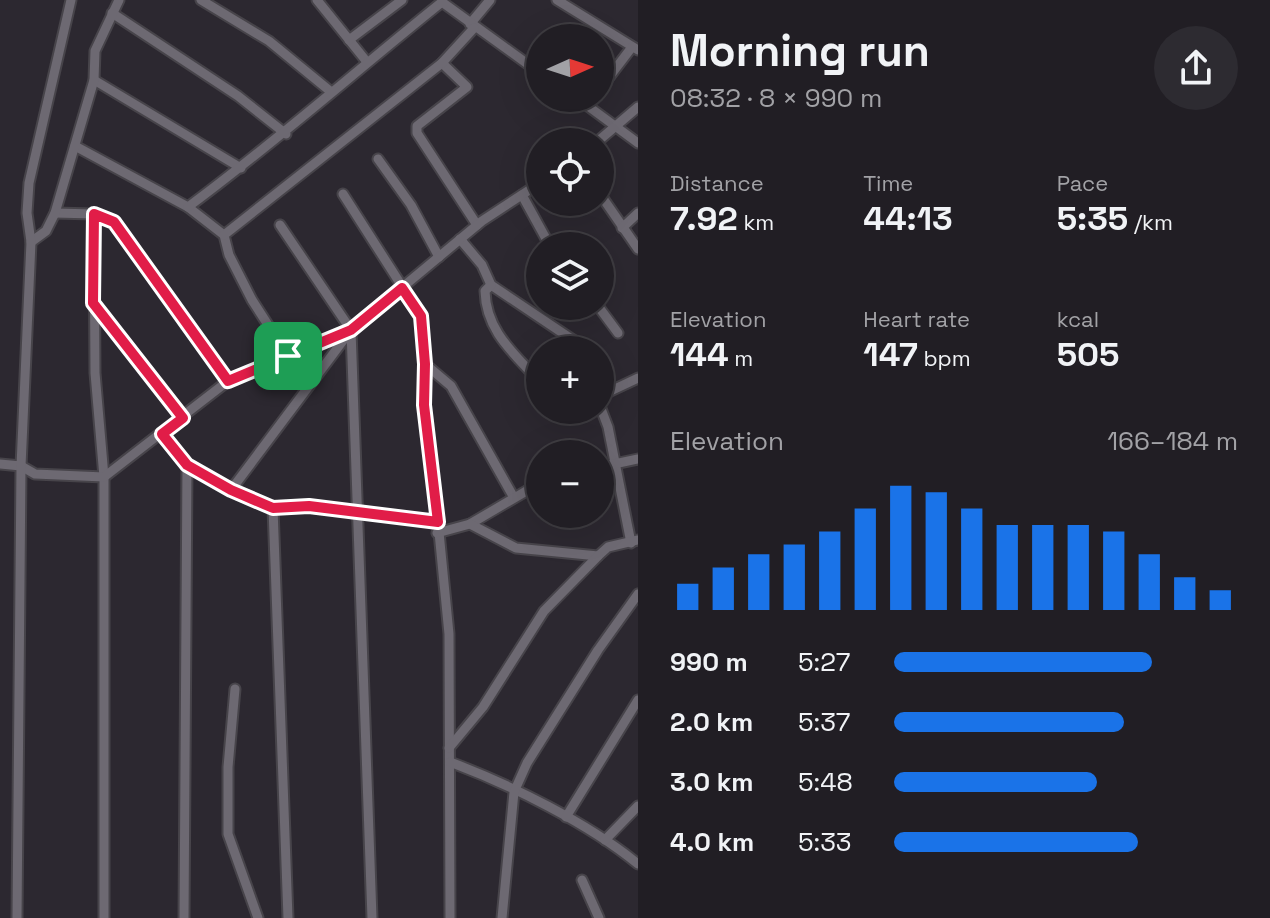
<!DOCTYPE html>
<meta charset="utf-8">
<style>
:root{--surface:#211e24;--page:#2d2b31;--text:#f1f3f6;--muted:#a2a2a6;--line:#3e3c41;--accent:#1a73e8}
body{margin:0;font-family:"Space Grotesk",sans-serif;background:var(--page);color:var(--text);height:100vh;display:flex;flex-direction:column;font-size:30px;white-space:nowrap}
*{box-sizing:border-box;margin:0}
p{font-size:26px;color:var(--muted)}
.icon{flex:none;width:44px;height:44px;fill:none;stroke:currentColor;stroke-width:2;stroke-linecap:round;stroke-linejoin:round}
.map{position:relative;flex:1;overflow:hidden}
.panel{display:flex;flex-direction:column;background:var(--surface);width:632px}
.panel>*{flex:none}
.needle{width:52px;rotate:87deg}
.buttons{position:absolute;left:526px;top:24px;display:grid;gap:16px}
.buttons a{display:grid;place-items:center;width:88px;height:88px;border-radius:50%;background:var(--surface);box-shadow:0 8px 32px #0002,0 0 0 2px var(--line);font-size:40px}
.pin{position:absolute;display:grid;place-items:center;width:68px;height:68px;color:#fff;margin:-34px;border-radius:16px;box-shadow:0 4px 12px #0006}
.round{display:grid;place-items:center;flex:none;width:84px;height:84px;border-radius:42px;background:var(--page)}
.summary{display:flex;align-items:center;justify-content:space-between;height:136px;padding:0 32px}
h1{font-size:44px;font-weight:700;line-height:60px}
.metrics{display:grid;grid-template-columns:repeat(3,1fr);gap:12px;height:136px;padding:8px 32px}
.metrics div{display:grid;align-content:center}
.metrics b{font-size:34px;font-weight:700}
.metrics small{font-size:22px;font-weight:400}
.metrics p{font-size:22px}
.chart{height:224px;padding:16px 32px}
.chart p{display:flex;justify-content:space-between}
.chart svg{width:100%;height:144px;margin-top:8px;stroke:var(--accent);stroke-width:6}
ul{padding:0 32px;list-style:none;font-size:26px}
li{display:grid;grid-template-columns:128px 96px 1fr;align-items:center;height:60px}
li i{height:20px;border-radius:10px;background:var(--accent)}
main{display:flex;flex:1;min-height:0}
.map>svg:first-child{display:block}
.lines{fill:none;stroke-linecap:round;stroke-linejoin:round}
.minor-casing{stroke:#47444a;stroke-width:13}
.minor{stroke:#6d6972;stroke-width:9}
.route-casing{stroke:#fff;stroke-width:16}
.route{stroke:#e11d48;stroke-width:10}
</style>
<main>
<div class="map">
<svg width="638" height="918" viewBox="0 0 638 918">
<rect width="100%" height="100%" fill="#2c2830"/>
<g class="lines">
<g class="minor-casing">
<g id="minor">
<path d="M201,0l68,41 61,50"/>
<path d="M317,0l50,62"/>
<path d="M557,0l81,50"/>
<path d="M112,13l126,83 48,38"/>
<path d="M470,24l20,-24"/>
<path d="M349,40l53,-40"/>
<path d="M442,63l25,24 -50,39v7l60,92"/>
<path d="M94,80l147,88"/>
<path d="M600,89l32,-42"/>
<path d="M577,98l61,45"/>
<path d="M597,142l41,-35"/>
<path d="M75,146l113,61 36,28 5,20 23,45 36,56"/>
<path d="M378,159l33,46 28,52"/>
<path d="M343,194l78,122 4,48 -1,41 14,117"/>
<path d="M600,194l38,55"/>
<path d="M522,195l28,51"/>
<path d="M188,207c88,-65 169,-137 254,-205l98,71"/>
<path d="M55,213l39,1 20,8 114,159"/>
<path d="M94,214l1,159 9,104v441"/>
<path d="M280,225l71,105 21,588"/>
<path d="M622,228l16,-15"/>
<path d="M224,235l218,-172 32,-35"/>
<path d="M460,239l22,26 9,20 85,57"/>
<path d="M31,242l15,-11 9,-18 39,-133 1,-29 24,-51"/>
<path d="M491,285l-6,6c1,41 30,63 55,91"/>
<path d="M94,304l89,114"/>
<path d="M598,306l20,27"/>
<path d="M425,364l26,22 62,110"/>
<path d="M600,396l38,-18"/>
<path d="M600,406l8,21 23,116"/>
<path d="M565,410v1"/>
<path d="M162,434l25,31 44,25 42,18 36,-2 129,16 11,112 1,284"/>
<path d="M0,464l21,2 14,8 69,3 124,-96 123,-51 131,-109 58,-38"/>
<path d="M600,467l38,-8"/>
<path d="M231,490l120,-160"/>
<path d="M273,508l15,410"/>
<path d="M470,524l70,-41"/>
<path d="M437,533l33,-9 46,24 82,8 10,-9 30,-7"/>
<path d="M235,689l-7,78v67l30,84"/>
<path d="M449,748l34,-41 61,-96 54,-55"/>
<path d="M450,762c61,23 138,61 188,102"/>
<path d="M566,817l72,-117"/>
<path d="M605,840l33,-34"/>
<path d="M582,880l17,38"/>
<path d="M17,918l4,-452 10,-224 -4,-29 2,-30 42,-183"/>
<path d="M184,918l3,-453"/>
<path d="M502,918l12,-126 13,-29 71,-113 40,-56"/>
</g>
</g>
<use href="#minor" class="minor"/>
</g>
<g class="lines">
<g class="route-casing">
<path id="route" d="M94,214l20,8 114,159 123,-51 51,-42 19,28 4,48 -1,41 14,117 -129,-16 -36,2 -42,-18 -44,-25 -25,-31 21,-16 -90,-115z"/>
</g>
<use href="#route" class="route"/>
</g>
</svg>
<div class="buttons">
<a><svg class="needle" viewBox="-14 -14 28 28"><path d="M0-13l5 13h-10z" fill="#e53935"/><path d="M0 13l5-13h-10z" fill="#a2a2a6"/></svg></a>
<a><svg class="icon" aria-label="locate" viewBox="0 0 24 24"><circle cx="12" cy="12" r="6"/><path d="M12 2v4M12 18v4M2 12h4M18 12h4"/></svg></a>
<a><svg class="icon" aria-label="layers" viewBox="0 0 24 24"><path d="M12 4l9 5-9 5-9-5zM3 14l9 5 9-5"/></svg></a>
<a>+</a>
<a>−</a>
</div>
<div class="pin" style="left:288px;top:356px;background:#1e9e55"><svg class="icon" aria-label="arrive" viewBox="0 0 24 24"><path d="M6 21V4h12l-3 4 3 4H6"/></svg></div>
</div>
<section class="panel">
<div class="summary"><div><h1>Morning run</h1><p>08:32 · 8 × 990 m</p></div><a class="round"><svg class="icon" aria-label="share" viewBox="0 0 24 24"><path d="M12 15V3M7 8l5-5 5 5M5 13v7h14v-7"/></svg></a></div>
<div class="metrics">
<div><p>Distance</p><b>7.92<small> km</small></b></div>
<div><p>Time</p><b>44:13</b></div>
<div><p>Pace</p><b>5:35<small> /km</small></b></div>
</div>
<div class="metrics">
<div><p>Elevation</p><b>144<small> m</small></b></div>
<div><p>Heart rate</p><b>147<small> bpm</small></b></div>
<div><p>kcal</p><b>505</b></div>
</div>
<div class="chart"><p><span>Elevation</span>166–184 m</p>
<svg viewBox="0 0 160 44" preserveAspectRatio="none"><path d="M5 44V36M15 44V31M25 44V27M35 44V24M45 44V20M55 44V13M65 44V6M75 44V8M85 44V13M95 44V18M105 44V18M115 44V18M125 44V20M135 44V27M145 44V34M155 44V38"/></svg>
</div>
<ul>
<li><b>990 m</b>5:27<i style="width:75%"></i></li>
<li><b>2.0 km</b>5:37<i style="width:67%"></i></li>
<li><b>3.0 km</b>5:48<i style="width:59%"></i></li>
<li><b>4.0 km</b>5:33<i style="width:71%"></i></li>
</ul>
</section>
</main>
